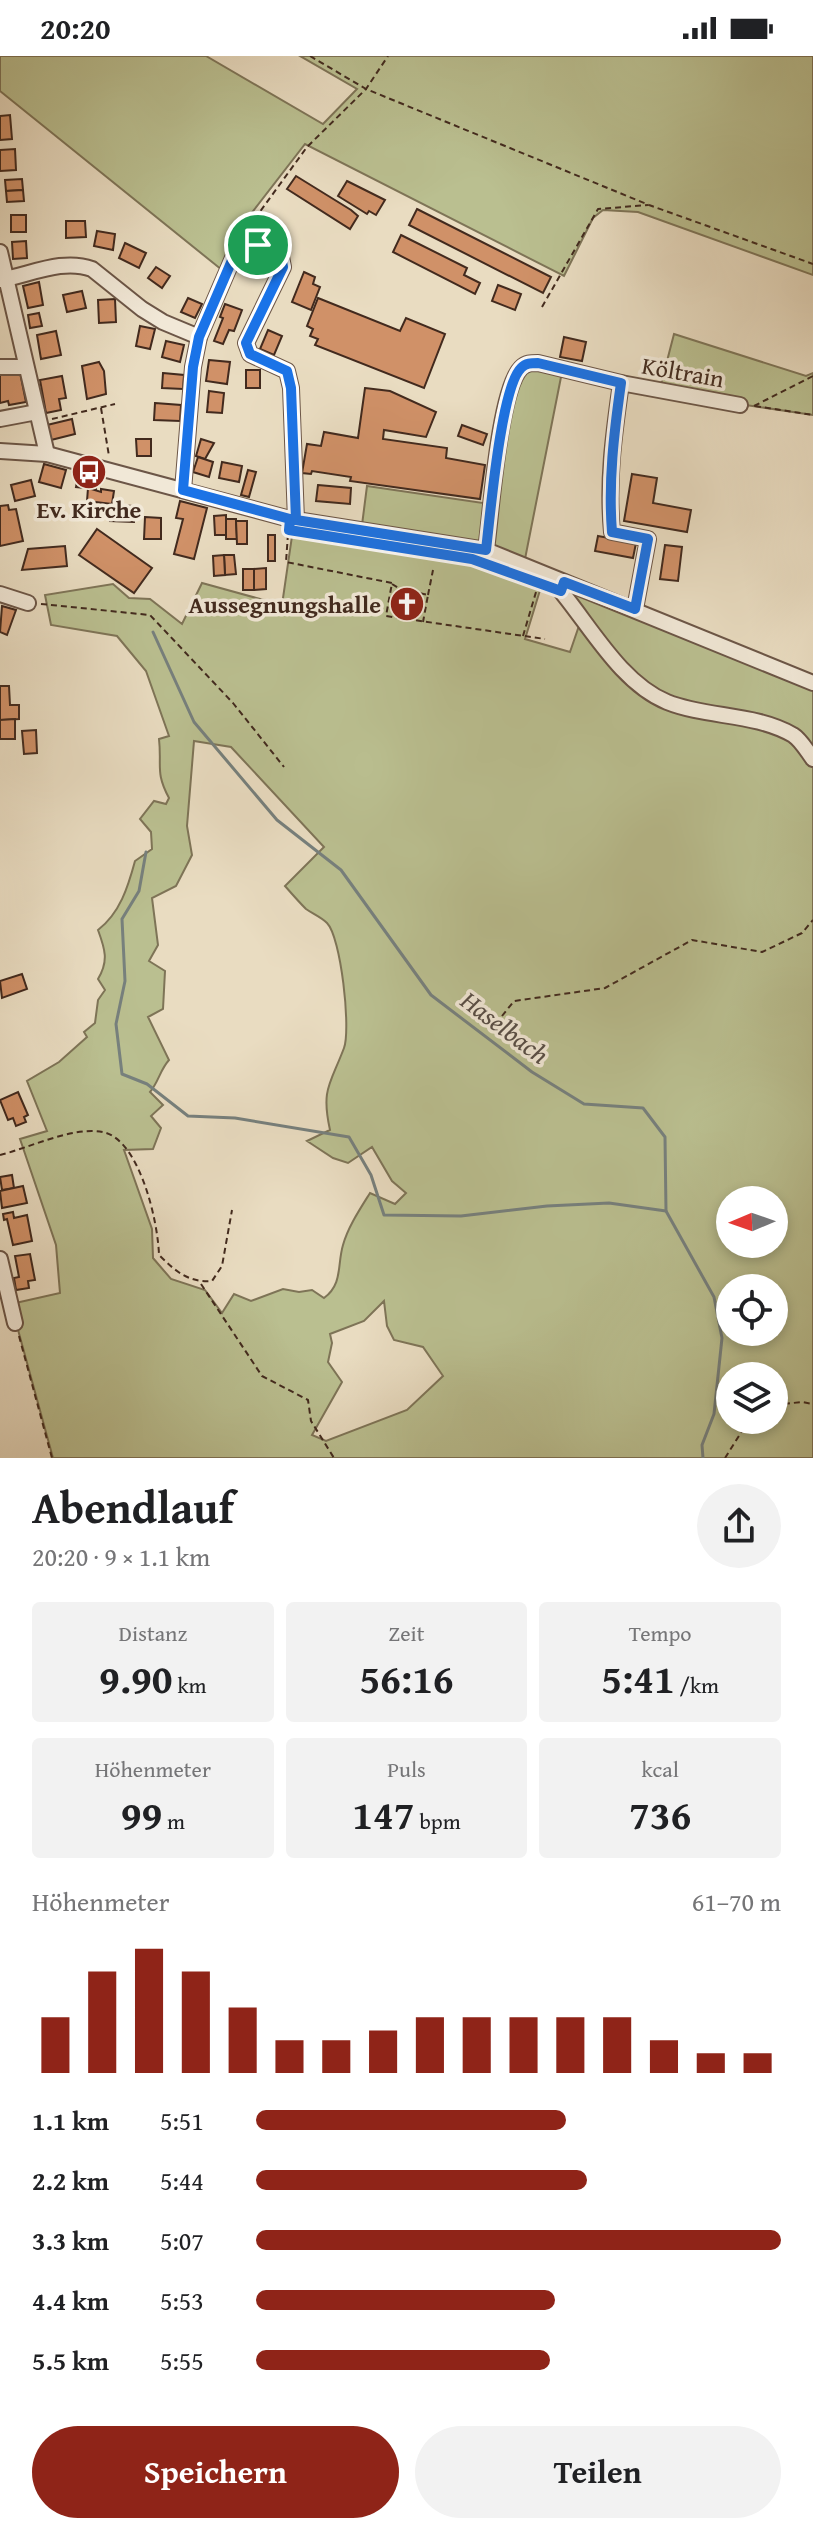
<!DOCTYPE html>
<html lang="de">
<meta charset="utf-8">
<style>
:root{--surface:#fff;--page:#f2f2f2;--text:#202124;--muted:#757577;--accent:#8f2418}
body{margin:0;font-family:"Gentium Book Plus",serif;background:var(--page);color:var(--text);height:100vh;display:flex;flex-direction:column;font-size:30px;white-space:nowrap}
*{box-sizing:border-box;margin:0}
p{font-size:26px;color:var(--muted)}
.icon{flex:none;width:44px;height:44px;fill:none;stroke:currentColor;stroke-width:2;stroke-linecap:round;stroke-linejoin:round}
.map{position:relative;height:1402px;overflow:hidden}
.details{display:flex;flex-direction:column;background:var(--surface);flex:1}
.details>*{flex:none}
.needle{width:52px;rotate:268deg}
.fabs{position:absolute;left:716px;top:1130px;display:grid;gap:16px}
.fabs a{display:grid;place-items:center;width:72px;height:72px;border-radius:50%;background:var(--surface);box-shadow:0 4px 12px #0003;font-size:40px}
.pin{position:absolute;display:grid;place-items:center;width:68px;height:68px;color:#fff;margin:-34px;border:4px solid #fff;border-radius:50%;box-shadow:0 2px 8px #0007}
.round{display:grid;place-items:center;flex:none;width:84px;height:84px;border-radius:42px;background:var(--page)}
.head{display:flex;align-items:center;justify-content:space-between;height:136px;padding:0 32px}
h1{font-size:44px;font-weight:800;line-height:60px}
.stats{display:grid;grid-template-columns:repeat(3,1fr);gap:12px;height:136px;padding:8px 32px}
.stats div{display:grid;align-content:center;border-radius:8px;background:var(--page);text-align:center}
.stats b{font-size:40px;font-weight:800}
.stats small{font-size:22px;font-weight:400}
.stats p{font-size:22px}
.chart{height:224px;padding:16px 32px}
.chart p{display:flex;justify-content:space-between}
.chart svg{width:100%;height:144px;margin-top:8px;stroke:var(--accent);stroke-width:6}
.cta{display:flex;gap:16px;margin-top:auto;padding:16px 32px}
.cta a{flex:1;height:92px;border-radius:48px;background:var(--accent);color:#fff;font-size:32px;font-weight:800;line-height:92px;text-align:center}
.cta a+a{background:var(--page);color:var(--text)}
ul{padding:0 32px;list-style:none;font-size:26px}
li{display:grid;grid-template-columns:128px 96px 1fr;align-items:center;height:60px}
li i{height:20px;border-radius:10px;background:var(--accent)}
.status{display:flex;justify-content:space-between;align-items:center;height:56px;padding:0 40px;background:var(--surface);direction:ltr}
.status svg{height:22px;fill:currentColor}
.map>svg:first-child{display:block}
.green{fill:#babf90;stroke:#7e7457;stroke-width:2;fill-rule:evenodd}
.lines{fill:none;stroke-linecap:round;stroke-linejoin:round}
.stream{stroke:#77807d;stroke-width:3}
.building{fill:#d09168;stroke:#422a1e;stroke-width:2}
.minor-casing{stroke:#6c5647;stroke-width:18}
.path{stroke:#422a1e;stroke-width:2;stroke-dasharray:6 4;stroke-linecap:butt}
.minor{stroke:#f1e8d7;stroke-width:14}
.route-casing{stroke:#fff;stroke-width:16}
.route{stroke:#1a73e8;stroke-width:10}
.labels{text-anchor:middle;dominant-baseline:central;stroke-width:7;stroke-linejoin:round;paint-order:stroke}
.street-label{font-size:24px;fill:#422a1e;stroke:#f1e8d7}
.poi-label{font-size:24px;font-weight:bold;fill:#422a1e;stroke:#f1e8d7}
.water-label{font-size:26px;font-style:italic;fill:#584e46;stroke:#f1e8d7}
</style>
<div class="status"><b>20:20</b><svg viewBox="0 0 49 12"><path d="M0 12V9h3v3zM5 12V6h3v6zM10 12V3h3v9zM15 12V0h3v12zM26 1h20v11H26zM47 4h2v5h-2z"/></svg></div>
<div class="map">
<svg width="813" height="1402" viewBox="0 0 813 1402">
<rect width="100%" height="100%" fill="#e9dcc1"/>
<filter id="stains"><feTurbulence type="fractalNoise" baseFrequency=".0025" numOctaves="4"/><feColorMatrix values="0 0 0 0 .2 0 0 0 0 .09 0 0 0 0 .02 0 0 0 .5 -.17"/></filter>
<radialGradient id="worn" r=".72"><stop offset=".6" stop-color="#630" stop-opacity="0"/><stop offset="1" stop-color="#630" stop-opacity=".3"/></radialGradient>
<g class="green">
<path d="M0,0h206l117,68 34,-35 -57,-33h513v219l-175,-63 -35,-2 -10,8 -29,58 -259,-132 -58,75 -25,51 -222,-179z"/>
<path d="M674,278l132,42 7,-3v42l-154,-23z"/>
<path d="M529,312l33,4 -37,187 -31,-8v-7l-5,-3 24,-148z"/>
<path d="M367,430l123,18 -7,34 -7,5 -114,-18z"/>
<path d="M361,478l117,21 27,8 308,125v770h-760l-42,-154 49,-11 -4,-48 -36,-106 27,-8 -20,-50 32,-19 28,-25 -3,-5 11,-9 3,-23 7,-10 -7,-11c11,-18 7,-30 0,-49 22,-17 30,-43 37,-69l17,-12 -1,-17 -11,-13 14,-18 12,3 3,-6c-14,-26 -7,-32 -10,-59l10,-3 -23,-65 -29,-35 -66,-11 -6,-30 68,-11 16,14 21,1 32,25 20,-41 80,22 10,-69 67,9zM541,531l23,8 18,22 -12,35 -45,-13zM194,685l37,6 93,100 -39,39c7,8 14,16 21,23 7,5 15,8 21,14 14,14 24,106 17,125 -14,37 -23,41 -14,82l-23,11 26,17 15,5 24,-16 20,34 14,12 -11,11 -25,-11c-10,16 -22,34 -27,52 -6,20 0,39 -19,53l-12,-8 -13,2 -16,-3 -32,12 -17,-7 -12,19 -17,-23 -34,-11 -18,-21 -1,-29 -28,-79 29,-1 8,-21 -10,-12 12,-11 -13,-13c9,-11 10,-22 19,-32l-21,-43 15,-8 2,-38 -16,-10 9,-16 -6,-47 24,-12 16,-31 -5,-29zM730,1144h44v44h-44zM730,1232h44v44h-44zM384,1245l3,25 7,14 29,7 20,29 -36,34 -81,31 -14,-6 30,-53 -14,-20 4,-19 -2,-9 34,-13zM730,1320h44v44h-44z"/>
</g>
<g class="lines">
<g class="stream">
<path d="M153,576l41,90 83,98 64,50 90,125 101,77 52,32 59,4 22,29 1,74 48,86 8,41 -8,76 -12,31 1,13"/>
<path d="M146,796l-7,39 -17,28 3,62 -9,43 6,50 25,10 41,32 47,2 114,19 22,38 13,40 77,1 86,-10 62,-3 57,8"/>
</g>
</g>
<g class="building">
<path d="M10,59l2,24 -12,1v-24z"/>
<path d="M15,93l1,21 -16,1v-21z"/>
<path d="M296,120l55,34 7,6 -8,13 -63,-40z"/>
<path d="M22,123l1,11 -17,1 -1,-11z"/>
<path d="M347,125l38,19 -9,15 -7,-4 -2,3 -29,-18z"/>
<path d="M23,134l1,11 -17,1 -1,-11z"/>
<path d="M417,153l134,68 -8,16 -134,-68z"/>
<rect x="11" y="159" width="15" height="17"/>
<path d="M66,165h19l1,16 -20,1z"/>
<path d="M97,175l18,3 -2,16 -19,-4z"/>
<path d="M401,179l66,33 -3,7 16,8 -5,11 -82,-42z"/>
<path d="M26,185l1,17 -14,1 -1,-17z"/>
<path d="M125,187l21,10 -7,15 -20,-10z"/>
<path d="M156,211l14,9 -8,12 -14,-10z"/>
<path d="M304,216l11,5 -2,7 7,3 -9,23 -19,-8z"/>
<path d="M39,226l4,23 -15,3 -5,-22z"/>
<path d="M498,229l23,9 -6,16 -23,-9z"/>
<path d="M82,235l4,17 -19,4 -4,-17z"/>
<path d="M188,242l14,6 -7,14 -14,-6z"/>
<path d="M318,242l82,33 6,-13 39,16 -21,54 -109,-43 3,-6 -8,-3 3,-7 -6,-3z"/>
<path d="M115,243l1,23 -17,1 -1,-23z"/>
<path d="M225,248l17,6 -8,21 -5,-1 -6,14 -9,-3 9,-23 -3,-1z"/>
<path d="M39,257l3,13 -12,2 -2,-13z"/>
<path d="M140,270l15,3 -5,20 -14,-3z"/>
<path d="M268,274l14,6 -8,19 -14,-6z"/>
<path d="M56,275l5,24 -20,4 -4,-24z"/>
<path d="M564,281l22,5 -4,19 -22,-4z"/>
<path d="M166,285l18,4 -4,17 -18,-5z"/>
<path d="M209,304l21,2 -3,22 -21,-3z"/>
<path d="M99,306l5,9 2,23 -19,5 -5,-33z"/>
<rect x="246" y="314" width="14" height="18"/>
<path d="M20,316l6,30 -17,3 -1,-4 -8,2v-30l2,2z"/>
<path d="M163,317l21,2 -1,14 -21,-1z"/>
<path d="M62,320l4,22 -7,1 2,11 -15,3 -6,-33z"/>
<path d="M365,332l25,3 46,21 -10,25 -42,-7 -1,9 64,9 -1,10 39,7 -5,34 -130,-18 1,-4 -39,-6 -1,3 -9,-1 5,-29 14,2 3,-14 34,6z"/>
<path d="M209,335l15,2 -2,20 -15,-1z"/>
<path d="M155,347l26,2 -1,16 -26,-1z"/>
<path d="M72,363l3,15 -24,6 -4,-15z"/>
<path d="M462,369l25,9 -4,11 -25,-9z"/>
<path d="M136,383h15v17h-14z"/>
<path d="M201,383l13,4 -9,16 -9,-3z"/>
<path d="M198,401l15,5 -4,15 -16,-5z"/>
<path d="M222,406l20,4 -3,16 -20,-4z"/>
<path d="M44,408l22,6 -5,18 -22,-6z"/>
<path d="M248,414l8,2 -7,25 -8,-2z"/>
<path d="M632,418l25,4 -4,25 38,7 -4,22 -63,-11z"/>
<path d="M78,420l19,2 -1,11 -20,-2z"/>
<path d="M31,424l4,16 -20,5 -4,-16z"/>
<path d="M318,429l33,3 -1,16 -34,-3z"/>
<path d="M88,432l13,4v-3l13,2 -2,13 -25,-3z"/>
<path d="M180,445l27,7 -13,51 -20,-5 9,-35 -7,-1z"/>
<path d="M8,449l1,5 7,-1 7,32 -23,5v-40z"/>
<path d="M111,449l24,1 -1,16 -24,-1z"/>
<path d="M226,459v20h-11l-1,-19z"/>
<path d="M145,461l16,1v21h-17z"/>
<path d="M226,463h10l1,20h-11z"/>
<path d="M236,465h11v23h-10z"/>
<path d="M97,473l55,39 -18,25 -55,-38z"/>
<rect x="268" y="479" width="7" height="26"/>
<path d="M598,480l38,7 -3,15 -38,-7z"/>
<path d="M665,489l17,2 -4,34 -18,-2z"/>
<path d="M65,490l2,20 -45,4 6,-21z"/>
<path d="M224,499h10l2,19 -11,1z"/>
<path d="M224,499l1,20 -11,1 -1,-20z"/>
<path d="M266,512v21l-12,1v-21z"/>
<rect x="243" y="513" width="11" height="21"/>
<path d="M397,537l23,3 -3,20 -24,-4z"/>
<path d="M2,550l14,4 -9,25 -7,-3z"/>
<path d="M0,630h9l1,19h9v14l-19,1z"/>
<path d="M15,663v20h-15v-19z"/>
<path d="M36,674l1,23 -13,1 -2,-23z"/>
<path d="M22,918l5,15 -25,9 -2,-17z"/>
<path d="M18,1036l10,23 -4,2 2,5 -10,4 -3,-8 -5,2 -8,-20z"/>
<path d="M12,1119l2,13 -12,2 -2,-13z"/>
<path d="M23,1130l4,17 -25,5 -2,-17z"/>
<path d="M13,1156l1,6 13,-3 5,26 -19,4 -6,-26 -3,1 -1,-6z"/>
<path d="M30,1198l5,26 -7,1 1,7 -13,2 -2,-12 5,-1 -4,-21z"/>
</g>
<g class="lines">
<g class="minor-casing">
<g id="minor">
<path d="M0,196l47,202"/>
<path d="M0,224c30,-5 62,-22 92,-11l50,40 21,13 36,15"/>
<path d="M0,311h26"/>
<path d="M621,327c-7,50 -14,98 -9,149l36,7 -13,70"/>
<path d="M0,363l37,-7"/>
<path d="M0,395l47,3 243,65 196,31 327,133"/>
<path d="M183,434l10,-123 6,-30 34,-79 11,-9 14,-4 23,12 2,10 -37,76 4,11 37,17 4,17 5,132"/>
<path d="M486,494c5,-35 13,-160 35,-182 5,-5 10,-5 17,-5l83,20 119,22"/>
<path d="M564,526l-3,9 3,4c29,36 59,89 103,107 40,16 88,11 126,33 8,5 14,16 20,24"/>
<path d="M0,538l28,9"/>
<path d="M0,1203l15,64"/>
</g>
</g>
<g class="path">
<path d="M310,0l56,33 283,116 164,59"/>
<path d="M243,179l64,-88 59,-58 22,-33"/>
<path d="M542,251l56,-98 50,-4"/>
<path d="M754,350l59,-30"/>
<path d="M755,350l58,9"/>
<path d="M101,352l8,48"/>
<path d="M52,363l63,-15"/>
<path d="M288,478l-2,28 106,21 -6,33 159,23"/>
<path d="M392,528l8,5 28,6 -5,27"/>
<path d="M428,539l5,-25"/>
<path d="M41,548l109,11 83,88 51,64"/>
<path d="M523,580l13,-44"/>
<path d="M502,960l12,-15 91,-13 87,-48 70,12 40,-19 11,-13"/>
<path d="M0,1099c29,-7 73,-29 103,-23 37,8 55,90 56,123 16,16 30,28 53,26l10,-15 10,-56"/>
<path d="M201,1228l61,92 46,24 3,21 23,37"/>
<path d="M19,1280l33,122"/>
<path d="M774,1349l28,-3 11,2"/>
<path d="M725,1402l24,-38"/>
</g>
<use href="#minor" class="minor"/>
</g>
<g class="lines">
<g class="route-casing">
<path id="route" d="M258,189l23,12 2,10 -37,76 4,11 37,17 4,17 5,132 190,30c4,-33 15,-163 35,-182 5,-5 10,-5 17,-5l83,20c-7,50 -13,99 -9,149l36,7 -13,70 -71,-27 -3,9 -89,-32 -183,-29 1,-11 -107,-29 10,-123 6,-30 34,-79 11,-9z"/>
</g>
<use href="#route" class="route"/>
</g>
<defs>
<g id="bus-disc" transform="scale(1.8)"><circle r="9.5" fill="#8f2418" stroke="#f1e8d7"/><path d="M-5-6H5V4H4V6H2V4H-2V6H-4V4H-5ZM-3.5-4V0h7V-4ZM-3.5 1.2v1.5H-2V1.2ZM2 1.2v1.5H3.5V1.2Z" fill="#fff"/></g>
<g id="church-disc" transform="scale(1.8)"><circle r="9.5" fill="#8f2418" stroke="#f1e8d7"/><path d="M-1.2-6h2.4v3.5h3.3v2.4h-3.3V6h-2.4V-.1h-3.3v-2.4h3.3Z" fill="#fff"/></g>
</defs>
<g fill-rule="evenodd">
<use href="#bus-disc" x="89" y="416"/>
<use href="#church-disc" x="407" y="548"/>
</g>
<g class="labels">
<g class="street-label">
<text transform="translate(683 316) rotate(10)">Költrain</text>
</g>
<g class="poi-label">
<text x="89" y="453">Ev. Kirche</text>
<text x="381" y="548" text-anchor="end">Aussegnungshalle</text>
</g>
<g class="water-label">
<text transform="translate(505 971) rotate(37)">Haselbach</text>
</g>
</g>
<rect width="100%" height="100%" filter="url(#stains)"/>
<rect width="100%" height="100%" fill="url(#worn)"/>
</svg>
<div class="fabs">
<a><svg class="needle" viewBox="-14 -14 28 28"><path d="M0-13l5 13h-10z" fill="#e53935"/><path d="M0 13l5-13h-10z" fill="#757577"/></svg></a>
<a><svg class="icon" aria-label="locate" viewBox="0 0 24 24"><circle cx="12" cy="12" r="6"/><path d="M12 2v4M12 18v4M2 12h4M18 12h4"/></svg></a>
<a><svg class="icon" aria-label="layers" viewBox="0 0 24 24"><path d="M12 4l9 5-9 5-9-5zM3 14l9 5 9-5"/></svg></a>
</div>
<div class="pin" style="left:258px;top:189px;background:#1e9e55"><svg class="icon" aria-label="arrive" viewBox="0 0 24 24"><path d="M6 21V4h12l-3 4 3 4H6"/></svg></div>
</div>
<section class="details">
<div class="head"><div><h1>Abendlauf</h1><p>20:20 · 9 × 1.1 km</p></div><a class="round"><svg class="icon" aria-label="share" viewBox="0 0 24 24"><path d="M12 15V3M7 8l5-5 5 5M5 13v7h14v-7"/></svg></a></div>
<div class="stats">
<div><p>Distanz</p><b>9.90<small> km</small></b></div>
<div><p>Zeit</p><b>56:16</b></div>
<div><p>Tempo</p><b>5:41<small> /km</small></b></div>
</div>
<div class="stats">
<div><p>Höhenmeter</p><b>99<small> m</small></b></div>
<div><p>Puls</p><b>147<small> bpm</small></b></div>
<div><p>kcal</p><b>736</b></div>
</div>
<div class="chart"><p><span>Höhenmeter</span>61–70 m</p>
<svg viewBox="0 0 160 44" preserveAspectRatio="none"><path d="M5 44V27M15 44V13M25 44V6M35 44V13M45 44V24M55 44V34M65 44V34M75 44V31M85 44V27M95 44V27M105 44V27M115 44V27M125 44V27M135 44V34M145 44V38M155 44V38"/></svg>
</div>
<ul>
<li><b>1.1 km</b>5:51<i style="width:59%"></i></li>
<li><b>2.2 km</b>5:44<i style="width:63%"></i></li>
<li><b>3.3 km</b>5:07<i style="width:100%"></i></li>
<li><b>4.4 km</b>5:53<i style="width:57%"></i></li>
<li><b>5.5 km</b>5:55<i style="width:56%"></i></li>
</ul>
<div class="cta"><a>Speichern</a><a>Teilen</a></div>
</section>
